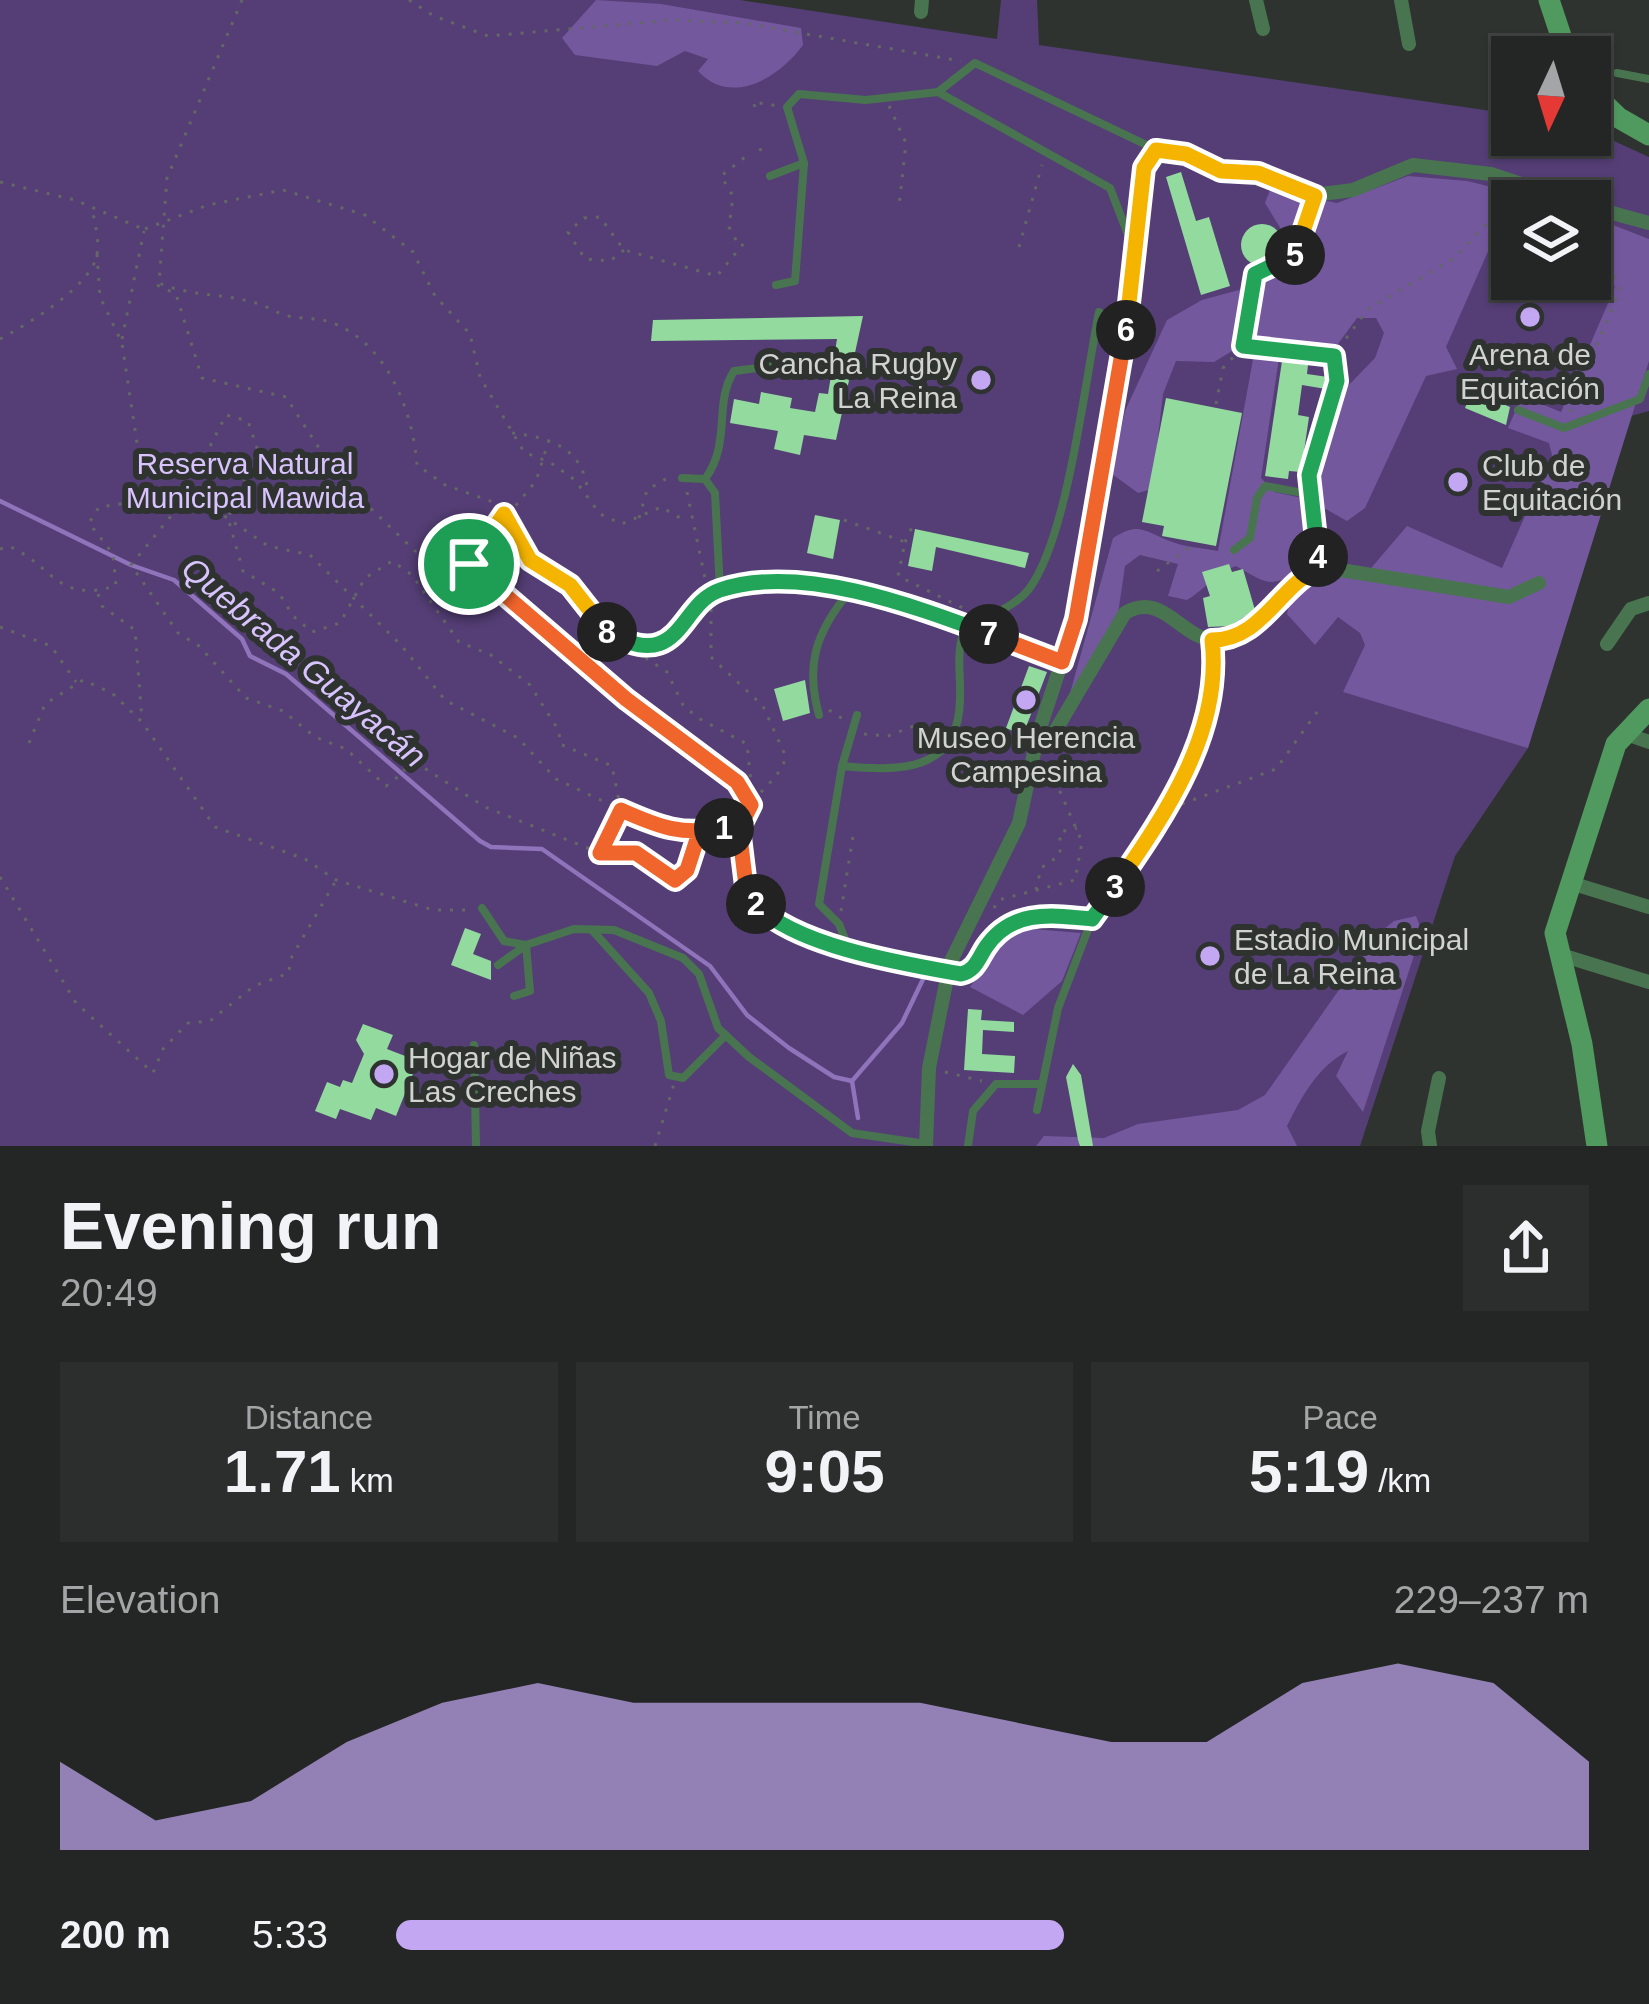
<!DOCTYPE html>
<meta charset="utf-8">
<style>
:root{--surface:#232624;--page:#2b2e2c;--text:#f1f3f6;--muted:#a3a5a6;--line:#404341;--accent:#c3a7f2}
body{margin:0;font-family:Arial,sans-serif;background:var(--page);color:var(--text);height:100vh;display:flex;flex-direction:column;font-size:45px;white-space:nowrap}
*{box-sizing:border-box;margin:0}
p{font-size:39px;color:var(--muted)}
.icon{flex:none;width:66px;height:66px;fill:none;stroke:currentColor;stroke-width:2;stroke-linecap:round;stroke-linejoin:round}
.map{position:relative;height:1146px;overflow:hidden}
.panel{display:flex;flex-direction:column;background:var(--surface);flex:1}
.panel>*{flex:none}
.needle{width:78px;rotate:184deg}
.fabs{position:absolute;left:1491px;top:36px;display:grid;gap:24px}
.fabs a{display:grid;place-items:center;width:120px;height:120px;border-radius:0px;background:var(--surface);box-shadow:0 3px 9px #0004,0 0 0 3px var(--line);font-size:60px}
.pin{position:absolute;display:grid;place-items:center;width:102px;height:102px;color:#fff;margin:-51px;border:6px solid #fff;border-radius:50%;box-shadow:0 3px 12px #0007}
.km{position:absolute;width:60px;height:60px;margin:-30px;border-radius:50%;background:#222;color:#fff;font-size:33px;line-height:60px;text-align:center}
.round{display:grid;place-items:center;flex:none;width:126px;height:126px;border-radius:0px;background:var(--page)}
.overview{display:flex;align-items:center;justify-content:space-between;height:204px;padding:0 60px}
h1{font-size:66px;font-weight:700;line-height:90px}
.metrics{display:grid;grid-template-columns:repeat(3,1fr);gap:18px;height:204px;padding:12px 60px}
.metrics div{display:grid;align-content:center;border-radius:0px;background:var(--page);text-align:center}
.metrics b{font-size:60px;font-weight:700}
.metrics small{font-size:33px;font-weight:400}
.metrics p{font-size:33px}
.chart{height:336px;padding:24px 60px}
.chart p{display:flex;justify-content:space-between}
.chart svg{width:100%;height:216px;margin-top:12px;fill:var(--accent);opacity:.7}
ul{padding:0 60px;list-style:none;font-size:39px}
li{display:grid;grid-template-columns:192px 144px 1fr;align-items:center;height:90px}
li i{height:30px;border-radius:15px;background:var(--accent)}
.map>svg:first-child{display:block}
.green{fill:#543e75;fill-rule:evenodd}
.forest{fill:#74589e}
.lines{fill:none;stroke-linecap:round;stroke-linejoin:round}
.stream{stroke:#8f73bb;stroke-width:4.5}
.building{fill:#93da9e}
.path{stroke:#646765;stroke-width:3;stroke-dasharray:3 9;stroke-linecap:butt}
.lane{stroke:#487550;stroke-width:8}
.street{stroke:#487550;stroke-width:14}
.secondary{stroke:#509a5f;stroke-width:21}
.split-1-casing{stroke:#fff;stroke-width:24}
.split-2-casing{stroke:#fff;stroke-width:24}
.split-3-casing{stroke:#fff;stroke-width:24}
.split-4-casing{stroke:#fff;stroke-width:24}
.split-5-casing{stroke:#fff;stroke-width:24}
.split-6-casing{stroke:#fff;stroke-width:24}
.split-7-casing{stroke:#fff;stroke-width:24}
.split-8-casing{stroke:#fff;stroke-width:24}
.split-9-casing{stroke:#fff;stroke-width:24}
.split-1{stroke:#f0652b;stroke-width:15}
.split-2{stroke:#f0652b;stroke-width:15}
.split-3{stroke:#22a559;stroke-width:15}
.split-4{stroke:#f5b400;stroke-width:15}
.split-5{stroke:#22a559;stroke-width:15}
.split-6{stroke:#f5b400;stroke-width:15}
.split-7{stroke:#f0652b;stroke-width:15}
.split-8{stroke:#22a559;stroke-width:15}
.split-9{stroke:#f5b400;stroke-width:15}
.poi-dot{fill:#c3a7f2;stroke:#2f3330;stroke-width:4.5}
.labels{text-anchor:middle;dominant-baseline:central;stroke-width:12;stroke-linejoin:round;paint-order:stroke}
.poi-label{font-size:30px;fill:#d1d3d1;stroke:#2f3330;text-anchor:start}
.park-label{font-size:30px;fill:#d9c3fe;stroke:#2f3330}
.water-label{font-size:33px;font-style:italic;fill:#d8c3fe;stroke:#2f3330}
</style>
<div class="map">
<svg width="1649" height="1146" viewBox="0 0 1649 1146">
<rect width="100%" height="100%" fill="#2f3330"/>
<path class="green" d="M0,0h740l257,39 4,-39h36l2,45 473,69v21h78v-5l59,27v254l-18,5 -103,332 -73,108 -95,290h-1360zM1512,201h78v78h-78z"/>
<g class="forest">
<path d="M596,0l65,4 140,24 2,17c-24,33 -72,62 -105,26l10,-12 -23,-8 -28,15 -82,-11 -13,-17z"/>
<path d="M1408,176l59,5 82,20h-37v35l-15,-5 -51,116 11,22 -31,7 -61,132 -18,13 -23,-13 -10,-27 29,-90 32,-33 9,-25 -8,-15h-19l-22,30 -88,-6 -33,20 -38,-1 -13,33 -11,95 -14,4 -26,-19 13,-63 42,-91 35,-20 48,-13 37,-34 -3,-19 -19,-31 5,-13 67,13z"/>
<path d="M1590,216l59,23v122l-121,387 -185,-56 22,-47 -5,-12 -22,-16 -23,28 -28,-31 4,-21 22,-17 53,-2 41,-48 95,42 50,-113 -3,-12 -41,-15 14,-32 39,16 54,-125 -10,-15 -15,-6z"/>
<path d="M1254,354l25,4 -18,120 13,14 28,6 9,66c-40,23 -37,24 -75,2 -22,8 -29,22 -49,34l-19,-4 10,-32 -38,-9 -15,11 -7,48 -49,83 44,-159c25,-16 30,-8 54,2 15,7 35,8 51,11z"/>
<path d="M1416,916l6,15 -59,181 -27,-36 12,-25c-30,15 -46,45 -61,75l10,20h-261l8,-10 60,2 34,-14 100,-14 27,-15 114,-162 15,-12z"/>
<path d="M1033,929l48,4 -19,48 -39,34 -53,-28 41,-55z"/>
</g>
<g class="lines">
<g class="stream">
<path d="M0,501l131,64 43,15 68,59 8,17 36,18 194,167 11,6 51,2 168,117 37,49 42,33 45,29 18,4"/>
<path d="M858,1118l-6,-37 50,-58 24,-50"/>
</g>
</g>
<g class="building">
<path d="M1181,172l15,49 13,-4 21,69 -29,9 -35,-118z"/>
<circle cx="1262" cy="245" r="21"/>
<path d="M863,316l-27,124 -32,-5 -4,20 -26,-6 4,-18 -48,-8 4,-24 25,5 2,-12 31,6 -2,10 25,4 4,-19 9,1 9,-55 -186,2 2,-21z"/>
<path d="M1282,361l26,4 -1,9 21,3 -2,12 -24,-4 -4,30 11,2 -8,55 -12,-1 -1,8 -23,-3z"/>
<path d="M1472,391l38,16 -4,18 -41,-17z"/>
<path d="M1166,398l76,15 -26,133 -54,-10 2,-10 -22,-4z"/>
<path d="M815,515l25,5 -7,39 -26,-6z"/>
<path d="M915,529l114,24 -4,15 -89,-21 -4,24 -24,-5z"/>
<path d="M1229,564l3,8 11,-3 12,41 -25,16 -22,1 -5,-29 7,-2 -8,-24z"/>
<path d="M1029,666l18,6 -24,63 -17,-7z"/>
<path d="M805,680l5,33 -27,8 -9,-32z"/>
<path d="M465,928l16,6 -8,20 18,7v19l-40,-15z"/>
<path d="M968,1009l14,1 -1,10 33,2v10l-31,-2 -1,24 33,2 -1,17 -50,-3z"/>
<path d="M363,1024l30,11 -6,14 31,12 -22,55 -20,-8 -5,12 -31,-11 -4,10 -21,-8 12,-29 13,5 3,-7 9,3 12,-29 -8,-14z"/>
<path d="M1073,1064l8,11 12,71h-13l-2,-6 -12,-63z"/>
</g>
<g class="lines">
<g class="path">
<path d="M242,0l-75,178 -8,105c33,14 67,10 100,21 11,4 21,11 34,13 12,2 25,1 37,5 57,20 83,89 87,143l28,20 48,17 16,17 21,41 40,25 30,43 67,44 16,33 15,13 49,26 6,58"/>
<path d="M409,0l25,16 54,20 184,-16 71,3 218,38"/>
<path d="M889,106l17,37 -7,63"/>
<path d="M755,107l-2,-5 26,4"/>
<path d="M760,151l3,-8"/>
<path d="M0,182l75,18 68,29"/>
<path d="M1311,206l-16,49 -40,19 -12,73 79,8"/>
<path d="M145,229l63,-24 75,-15 82,25 48,37 22,44 35,38 10,43 44,75 27,11 24,17 25,34 22,10 39,-17 26,15"/>
<path d="M736,240l-7,-13 4,-31 -12,-20 28,-22"/>
<path d="M1019,247l23,-82"/>
<path d="M624,250l-14,11 -25,-2 -17,-27 16,-14 16,-1 24,33 93,26 27,-33"/>
<path d="M97,254l3,43 22,46 22,147"/>
<path d="M157,285l19,9 26,84 84,19 51,79 78,75 42,5 12,8 157,135 112,83 13,23"/>
<path d="M0,339c28,-15 92,-53 97,-85 3,-13 -3,-33 -5,-47"/>
<path d="M122,339l22,-108"/>
<path d="M1339,348l29,-39 85,-50 41,-43 18,8"/>
<path d="M1216,404l7,-36 19,-20"/>
<path d="M1570,412l50,-123 -12,-24 -18,-8"/>
<path d="M512,433c41,5 72,16 76,61"/>
<path d="M145,492l35,13 34,4 54,37 42,9 91,90 44,55 73,38 38,41 115,54 66,-4"/>
<path d="M687,492l20,96"/>
<path d="M639,518l8,-28 22,-13"/>
<path d="M844,520l61,22 -7,34 71,35"/>
<path d="M905,542l7,-15"/>
<path d="M0,549l9,-3c46,21 47,57 107,40l-3,-32 -24,-31 10,-16 34,-5 10,-9"/>
<path d="M470,561l66,-80 13,-41"/>
<path d="M1157,571l34,-25"/>
<path d="M98,594l4,12 33,24 7,90"/>
<path d="M711,609v48l52,49 23,51c-8,26 -34,37 -44,61 -5,12 -2,25 0,37 9,67 34,71 94,89"/>
<path d="M0,627l51,19 25,36"/>
<path d="M625,642c39,0 53,-4 73,-37"/>
<path d="M829,710l17,11"/>
<path d="M864,734l24,2 28,-11"/>
<path d="M29,743l16,-39 38,-24 29,13 30,29 73,105 90,32 31,21 97,30h41"/>
<path d="M1182,804l94,-35 41,-57"/>
<path d="M600,853l-115,-46 -78,-50 -3,15 -18,14 -40,-37 -31,-12 -32,-26 -37,-13 -47,-52 -21,-13 -47,-68 49,-60 46,-90 22,6 10,30 -30,67 15,53 36,22 14,23 19,16 28,-9 25,-45 27,-17 20,14 47,67 32,13 39,30 29,46 1,13 52,22 9,44 -21,43h36l39,27 12,-10 12,-37"/>
<path d="M0,877l76,126 77,70 10,-24 25,-26 22,-2 44,-35 35,-13 1,-13 45,-78"/>
<path d="M1036,890l5,-22 19,-13v-23l17,-4"/>
<path d="M994,908l4,-8 77,-20 7,-38 -34,-78"/>
<path d="M841,911l13,-81"/>
<path d="M857,950l78,20"/>
<path d="M945,1072l37,9"/>
<path d="M655,1146l19,-62"/>
</g>
<g class="lane">
<path d="M1617,73l32,6"/>
<path d="M938,92l172,96 24,62"/>
<path d="M770,176l34,-13 -17,-56 12,-13 67,6 72,-8 37,-29 180,86"/>
<path d="M776,285l19,-4 9,-117"/>
<path d="M1518,410l46,18 76,-29 9,-25"/>
<path d="M682,478l23,1 10,14 5,97"/>
<path d="M705,479c27,-37 8,-75 29,-108l87,-11"/>
<path d="M1234,550l16,-12 7,-40 8,-12 43,8"/>
<path d="M1318,569l-9,-94 28,-94 -3,-25"/>
<path d="M709,596c88,-47 267,33 353,66"/>
<path d="M819,715c-14,-50 -3,-83 30,-123"/>
<path d="M842,766c55,5 117,8 118,-67 1,-28 -5,-47 6,-74 22,-9 48,-17 63,-36 39,-52 56,-209 70,-277"/>
<path d="M482,908l22,33 22,4 48,-16 40,1 69,28 16,16 19,54 31,29 103,76 74,11"/>
<path d="M592,930l57,63 12,28 8,54 14,3 41,-41"/>
<path d="M848,947l-9,-23 -20,-20 23,-138 15,-51"/>
<path d="M498,965l28,-20 4,46 -16,5"/>
<path d="M948,971h23c42,-59 48,-59 121,-52"/>
<path d="M474,1045l2,101"/>
<path d="M1037,1110l21,-102 34,-89 93,-139 28,-99 -1,-41"/>
<path d="M968,1146l5,-35 23,-27h46"/>
</g>
<g class="street">
<path d="M1256,0l7,29"/>
<path d="M1401,0l8,44"/>
<path d="M921,12l1,-12"/>
<path d="M1590,207l59,16"/>
<path d="M1607,644l24,-35 18,-6"/>
<path d="M1623,733l26,9"/>
<path d="M1038,734l16,-1 71,-120c39,-23 56,28 92,27 46,-1 67,-56 105,-73l187,30 30,-14"/>
<path d="M1571,883l78,24"/>
<path d="M1558,954l91,28"/>
<path d="M926,1146l3,-78 21,-105 69,-140 19,-89 38,-115 48,-264 26,-198 6,-7 29,4 36,17 37,2 56,22 39,-5 60,-25 78,9 82,27"/>
<path d="M1430,1146l-2,-15 11,-53"/>
</g>
<g class="secondary">
<path d="M1549,0l19,57"/>
<path d="M1590,90l29,28 30,17"/>
<path d="M1597,1146l-15,-102 -27,-111 61,-189 33,-35"/>
</g>
</g>
<g class="lines">
<g class="split-1-casing">
<path id="split-1" d="M469,564l157,135 111,83 14,23 -12,24 -15,-1"/>
</g>
<g class="split-2-casing">
<path id="split-2" d="M724,828c-42,8 -65,-1 -103,-18l-21,43h36l39,27 12,-10 12,-37 40,-4 8,65 9,10"/>
</g>
<g class="split-3-casing">
<path id="split-3" d="M756,904c38,42 149,60 205,70 15,-4 17,-15 25,-27 26,-38 65,-32 106,-28l23,-32"/>
</g>
<g class="split-4-casing">
<path id="split-4" d="M1115,887c49,-71 108,-155 97,-247 49,0 66,-52 106,-72v-11"/>
</g>
<g class="split-5-casing">
<path id="split-5" d="M1295,255l-40,19 -12,72 91,10 3,25 -28,94 9,82"/>
</g>
<g class="split-6-casing">
<path id="split-6" d="M1126,330l18,-162 12,-18 30,4 35,17 37,2 57,23 -20,59"/>
</g>
<g class="split-7-casing">
<path id="split-7" d="M989,634l73,28 14,-43 50,-289"/>
</g>
<g class="split-8-casing">
<path id="split-8" d="M607,632c75,43 71,-28 113,-42 80,-27 194,16 269,44"/>
</g>
<g class="split-9-casing">
<path id="split-9" d="M469,564l35,-50 26,46 40,25 37,47"/>
</g>
<use href="#split-1" class="split-1"/>
<use href="#split-2" class="split-2"/>
<use href="#split-3" class="split-3"/>
<use href="#split-4" class="split-4"/>
<use href="#split-5" class="split-5"/>
<use href="#split-6" class="split-6"/>
<use href="#split-7" class="split-7"/>
<use href="#split-8" class="split-8"/>
<use href="#split-9" class="split-9"/>
</g>
<g class="poi-dot">
<circle cx="1530" cy="317" r="12"/>
<circle cx="981" cy="380" r="12"/>
<circle cx="1458" cy="482" r="12"/>
<circle cx="1026" cy="700" r="12"/>
<circle cx="1210" cy="956" r="12"/>
<circle cx="384" cy="1074" r="12"/>
</g>
<g class="labels">
<g class="poi-label">
<text x="1530" y="354" text-anchor="middle">Arena de<tspan x="1530" dy="34">Equitación</tspan></text>
<text x="957" y="363" text-anchor="end">Cancha Rugby<tspan x="957" dy="34">La Reina</tspan></text>
<text x="1482" y="465">Club de<tspan x="1482" dy="34">Equitación</tspan></text>
<text x="1026" y="737" text-anchor="middle">Museo Herencia<tspan x="1026" dy="34">Campesina</tspan></text>
<text x="1234" y="939">Estadio Municipal<tspan x="1234" dy="34">de La Reina</tspan></text>
<text x="408" y="1057">Hogar de Niñas<tspan x="408" dy="34">Las Creches</tspan></text>
</g>
<g class="park-label">
<text x="245" y="463">Reserva Natural<tspan x="245" dy="34">Municipal Mawida</tspan></text>
</g>
<g class="water-label">
<text transform="translate(304 662) rotate(40)">Quebrada Guayacán</text>
</g>
</g>
</svg>
<div class="fabs">
<a><svg class="needle" viewBox="-14 -14 28 28"><path d="M0-13l5 13h-10z" fill="#e53935"/><path d="M0 13l5-13h-10z" fill="#a3a5a6"/></svg></a>
<a><svg class="icon" aria-label="layers" viewBox="0 0 24 24"><path d="M12 4l9 5-9 5-9-5zM3 14l9 5 9-5"/></svg></a>
</div>
<div class="pin" style="left:469px;top:564px;background:#1e9e55"><svg class="icon" aria-label="arrive" viewBox="0 0 24 24"><path d="M6 21V4h12l-3 4 3 4H6"/></svg></div>
<b class="km" style="left:724px;top:828px">1</b>
<b class="km" style="left:756px;top:904px">2</b>
<b class="km" style="left:1115px;top:887px">3</b>
<b class="km" style="left:1318px;top:557px">4</b>
<b class="km" style="left:1295px;top:255px">5</b>
<b class="km" style="left:1126px;top:330px">6</b>
<b class="km" style="left:989px;top:634px">7</b>
<b class="km" style="left:607px;top:632px">8</b>
</div>
<section class="panel">
<div class="overview"><div><h1>Evening run</h1><p>20:49</p></div><a class="round"><svg class="icon" aria-label="share" viewBox="0 0 24 24"><path d="M12 15V3M7 8l5-5 5 5M5 13v7h14v-7"/></svg></a></div>
<div class="metrics">
<div><p>Distance</p><b>1.71<small> km</small></b></div>
<div><p>Time</p><b>9:05</b></div>
<div><p>Pace</p><b>5:19<small> /km</small></b></div>
</div>
<div class="chart"><p><span>Elevation</span>229–237 m</p>
<svg viewBox="0 0 160 44" preserveAspectRatio="none"><path d="M0 44V26L10 38L20 34L30 22L40 14L50 10L60 14L70 14L80 14L90 14L100 18L110 22L120 22L130 10L140 6L150 10L160 26V44z"/></svg>
</div>
<ul>
<li><b>200 m</b>5:33<i style="width:56%"></i></li>
</ul>
</section>
